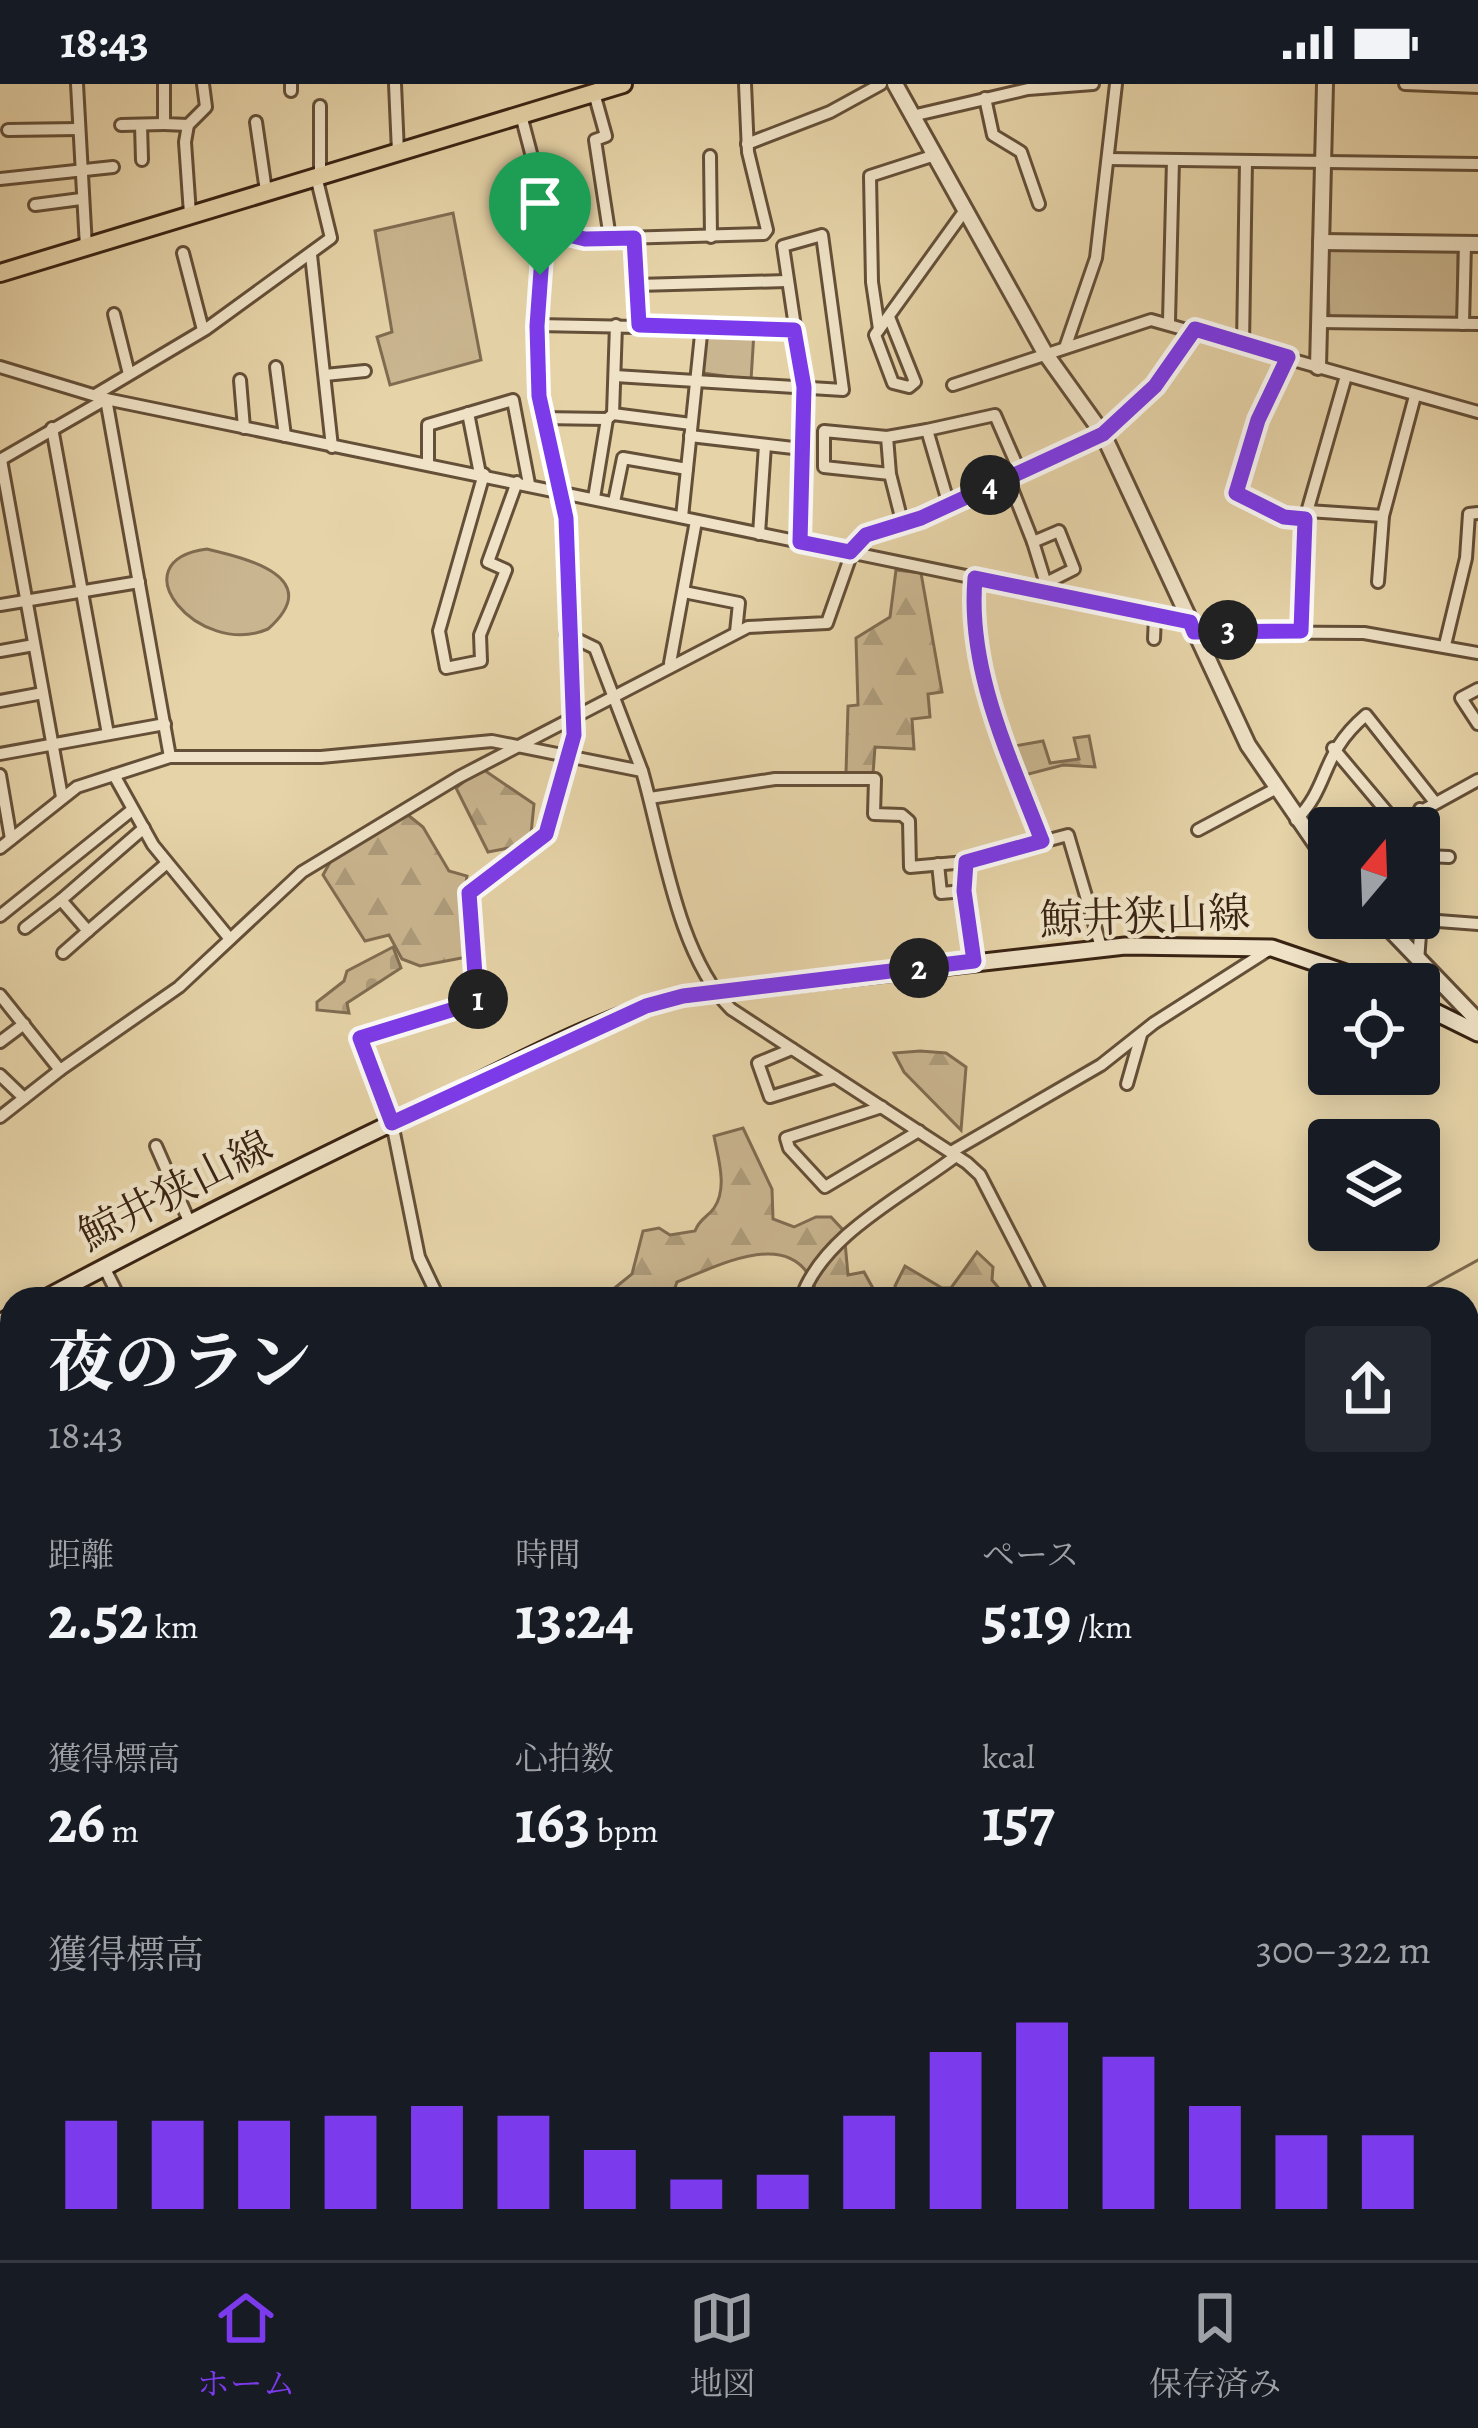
<!DOCTYPE html>
<html lang="ja">
<meta charset="utf-8">
<style>
:root{--surface:#171b24;--page:#242831;--text:#f1f3f6;--muted:#9ea1a6;--line:#363941;--accent:#7c3aed}
body{margin:0;font-family:Alegreya,"Noto Serif JP",serif;background:var(--page);color:var(--text);height:100vh;display:flex;flex-direction:column;font-size:45px;white-space:nowrap}
*{box-sizing:border-box;margin:0}
p{font-size:39px;color:var(--muted)}
.icon{flex:none;width:66px;height:66px;fill:none;stroke:currentColor;stroke-width:2;stroke-linecap:round;stroke-linejoin:round}
.map{position:relative;flex:1;overflow:hidden}
.drawer{position:absolute;left:0px;top:1203px;width:1479px;height:975px;display:flex;flex-direction:column;background:var(--surface);border-radius:36px 36px 0 0;box-shadow:0 6px 30px #0003}
.drawer>*{flex:none}
.needle{width:78px;rotate:19deg}
.fabs{position:absolute;left:1308px;top:723px;display:grid;gap:24px}
.fabs a{display:grid;place-items:center;width:132px;height:132px;border-radius:12px;background:var(--surface);box-shadow:0 6px 30px #0003;font-size:60px}
.pin{position:absolute;display:grid;place-items:center;width:102px;height:102px;color:#fff;margin:-123px -51px;border-radius:50% 50% 50% 0;rotate:-45deg;box-shadow:0 0 12px #0007}
.pin .icon{rotate:45deg}
.km{position:absolute;width:60px;height:60px;margin:-30px;border-radius:50%;background:#222;color:#fff;font-size:33px;line-height:60px;text-align:center}
.round{display:grid;place-items:center;flex:none;width:126px;height:126px;border-radius:12px;background:var(--page)}
.overview{display:flex;align-items:center;justify-content:space-between;height:204px;padding:0 48px}
h1{font-size:66px;font-weight:700;line-height:90px}
.figures{display:grid;grid-template-columns:repeat(3,1fr);gap:18px;height:204px;padding:12px 48px}
.figures div{display:grid;align-content:center}
.figures b{font-size:60px;font-weight:700}
.figures small{font-size:33px;font-weight:400}
.figures p{font-size:33px}
.chart{height:336px;padding:24px 48px}
.chart p{display:flex;justify-content:space-between}
.chart svg{width:100%;height:216px;margin-top:12px;stroke:var(--accent);stroke-width:6}
.status{display:flex;justify-content:space-between;align-items:center;height:84px;padding:0 60px;background:var(--surface);direction:ltr}
.status svg{height:33px;fill:currentColor}
.dock{display:flex;justify-content:space-around;align-items:center;height:168px;border-top:3px solid var(--line);background:var(--surface);font-size:33px;color:var(--muted)}
.dock a{display:grid;justify-items:center;gap:6px}
.dock .current{color:var(--accent)}
.map>svg:first-child{display:block}
.grass{fill:url(#grass-dots);stroke:#816c51;stroke-width:3}
.forest{fill:url(#forest-firs);stroke:#816c51;stroke-width:3}
.cemetery{fill:url(#cemetery-stones);stroke:#816c51;stroke-width:3}
.park{fill:#c9b58f;stroke:#816c51;stroke-width:3}
.water{fill:#ab9775;stroke:#7d694e;stroke-width:3}
.lines{fill:none;stroke-linecap:round;stroke-linejoin:round}
.stream{stroke:#7d694e;stroke-width:3}
.minor-casing{stroke:#644f38;stroke-width:16}
.tertiary-casing{stroke:#644f38;stroke-width:20}
.secondary-casing{stroke:#392313;stroke-width:21}
.primary-casing{stroke:#392313;stroke-width:22}
.minor{stroke:#efe2c6;stroke-width:10}
.tertiary{stroke:#efe2c6;stroke-width:14}
.secondary{stroke:#efe2c6;stroke-width:15}
.primary{stroke:#e6d3a8;stroke-width:16}
.route-casing{stroke:#fff;stroke-width:24}
.route{stroke:#7c3aed;stroke-width:15}
.labels{text-anchor:middle;dominant-baseline:central;stroke-width:9;stroke-linejoin:round;paint-order:stroke}
.street-label{font-size:42px;fill:#392313;stroke:#efe2c6}
</style>
<div class="status"><b>18:43</b><svg viewBox="0 0 49 12"><path d="M0 12V9h3v3zM5 12V6h3v6zM10 12V3h3v9zM15 12V0h3v12zM26 1h20v11H26zM47 4h2v5h-2z"/></svg></div>
<div class="map">
<svg width="1478" height="2176" viewBox="0 0 1478 2176">
<defs>
<pattern id="grass-dots" width="8" height="8" patternUnits="userSpaceOnUse" patternTransform="scale(3)"><rect width="8" height="8" fill="#c9b58f"/><path d="M2 2h.1M6 6h.1" fill="none" stroke="#ad9b7a" stroke-width="1.8" stroke-linecap="round"/></pattern>
<pattern id="forest-firs" width="22" height="20" patternUnits="userSpaceOnUse" patternTransform="scale(3)"><rect width="22" height="20" fill="#c9b58f"/><path d="M5 1l3.5 6h-7zM16 11l3.5 6h-7z" fill="#ad9b7a"/></pattern>
<pattern id="cemetery-stones" width="16" height="16" patternUnits="userSpaceOnUse" patternTransform="scale(3)"><rect width="16" height="16" fill="#c9b58f"/><path d="M2 7V4a2 2 0 0 1 4 0v3zM10 15v-3a2 2 0 0 1 4 0v3z" fill="#ad9b7a"/></pattern>
</defs>
<rect width="100%" height="100%" fill="#e6d3a8"/>
<filter id="stains"><feTurbulence type="fractalNoise" baseFrequency=".00167" numOctaves="4"/><feColorMatrix values="0 0 0 0 .2 0 0 0 0 .09 0 0 0 0 .02 0 0 0 .5 -.17"/></filter>
<radialGradient id="worn" r=".72"><stop offset=".6" stop-color="#630" stop-opacity="0"/><stop offset="1" stop-color="#630" stop-opacity=".3"/></radialGradient>
<path class="grass" d="M1478,1756v180c-12,-34 -23,-153 0,-180z"/>
<g class="forest">
<path d="M896,486l25,3 21,119 -14,2 2,23 -18,2 2,30 -39,-2 -2,27 -27,-1 2,-67 10,-1 -2,-67 34,-21z"/>
<path d="M1089,652l6,31 -32,-2 -42,11 -12,-29 34,-6 7,22 29,-4 -5,-21z"/>
<path d="M481,684l53,36 -4,40 -42,8 -32,-64z"/>
<path d="M408,731l15,12 26,44 18,5 -3,22 8,58 -52,10 -18,-7 -13,-24 -24,6 -42,-66 10,-18z"/>
<path d="M920,967l26,2 20,14 -5,63 -57,-58 -10,-19z"/>
<path d="M743,1044l29,61 1,30 21,8 22,-10h15l13,14 4,44 16,-3 15,27h-61c-17,-78 -95,-35 -141,-17l-6,17h-70l31,-25 11,-43 16,-3 11,7 25,-4c5,-13 12,-13 19,-23 14,-20 4,-50 0,-72z"/>
<path d="M977,1168l16,15 -1,13 16,19h-109l-4,-13 10,-20 37,22h9z"/>
</g>
<path class="cemetery" d="M393,863l8,21 -54,35 2,10 -32,-3v-8l27,-21 3,-10z"/>
<g class="park">
<path d="M453,129l28,147 -91,25 -13,-48 15,-5 -17,-101z"/>
<path d="M1333,164l125,1v71l-129,-3 -2,-65z"/>
<path d="M754,248l-3,48 -48,-7 3,-40z"/>
<path d="M207,465c38,9 120,28 61,80 -69,30 -152,-68 -61,-80z"/>
<path d="M12,1999v167h69l-10,10h-71v-169z"/>
<path d="M89,2166h159l-13,10h-156z"/>
</g>
<path class="water" d="M268,2166h214l-8,10h-218z"/>
<g class="lines">
<g class="stream">
<path d="M1407,1215l71,-39"/>
<path d="M1467,1377l11,-1"/>
<path d="M0,1999l12,-8"/>
<path d="M92,2176l9,-10"/>
</g>
<g class="minor-casing">
<g id="minor">
<path d="M77,0l9,163"/>
<path d="M164,0v40l24,1"/>
<path d="M395,0l3,68"/>
<path d="M1405,0l73,3"/>
<path d="M291,7v-7"/>
<path d="M594,9l12,43 -11,4 15,98"/>
<path d="M985,14l8,37 28,17 18,52"/>
<path d="M912,32l116,-27 65,-5"/>
<path d="M256,38l10,69"/>
<path d="M121,41l43,-1"/>
<path d="M141,41l1,35"/>
<path d="M8,46l71,-1"/>
<path d="M747,60l83,-32 51,-28"/>
<path d="M710,72l1,81"/>
<path d="M1108,75l370,5"/>
<path d="M320,91v-69"/>
<path d="M0,95l113,-12"/>
<path d="M35,121l46,-6"/>
<path d="M190,130l-5,-72 3,-17 18,-18 -3,-23"/>
<path d="M544,145l41,10 179,-5 3,-4 -19,-78 -3,-68"/>
<path d="M634,153l5,88"/>
<path d="M183,169l20,77"/>
<path d="M311,171l21,192"/>
<path d="M637,201l150,-4"/>
<path d="M114,230l15,60"/>
<path d="M889,233l26,65 -6,5 -16,-4 -18,-48 88,-122"/>
<path d="M1169,237l4,-161"/>
<path d="M1318,238l160,2"/>
<path d="M1463,240l2,-80"/>
<path d="M537,241l257,5"/>
<path d="M879,245l-7,-47 -2,-106 62,-20"/>
<path d="M1243,260l3,-183"/>
<path d="M1066,261l30,-87 20,-174"/>
<path d="M1288,273l-29,63 -23,73 48,24 21,2"/>
<path d="M0,283l106,32 1083,223"/>
<path d="M276,283l9,69"/>
<path d="M325,291l40,-4"/>
<path d="M615,292l228,14 -21,-155 -39,11 21,141 -4,155"/>
<path d="M240,296l4,48"/>
<path d="M953,301l198,-65 327,92"/>
<path d="M95,311l111,-66 125,-91 -15,-62"/>
<path d="M468,329l12,61"/>
<path d="M613,330l78,10"/>
<path d="M541,334l66,1"/>
<path d="M52,344l56,306"/>
<path d="M690,352l112,13"/>
<path d="M887,353l40,-7"/>
<path d="M0,376l106,-61 64,358"/>
<path d="M1,376l61,337"/>
<path d="M428,380v-39l85,-25 16,84"/>
<path d="M484,390l-45,157 7,37 35,-7 -1,-26 26,-65 -18,-8 29,-80"/>
<path d="M890,390l-3,-37 -63,-6v36l66,7 13,51"/>
<path d="M1007,392l26,66"/>
<path d="M594,414l13,-79 6,-5 3,-89"/>
<path d="M614,418l9,-44 64,11"/>
<path d="M949,421l-22,-75 68,-15 24,55"/>
<path d="M1308,427l75,5"/>
<path d="M682,433l20,-192"/>
<path d="M759,450l6,-89"/>
<path d="M975,494c-7,94 34,179 67,263"/>
<path d="M1378,498l5,-66 32,-120"/>
<path d="M1046,499l28,-14 -15,-38 -26,11 16,52"/>
<path d="M684,508l55,11 -3,29"/>
<path d="M0,521l139,-23"/>
<path d="M1301,546l4,-111 41,-143"/>
<path d="M1194,548l170,1 114,20"/>
<path d="M566,550l29,14 47,123"/>
<path d="M1154,555l1,-23"/>
<path d="M1445,561l21,-87 3,-44 9,-1"/>
<path d="M0,567l34,-6"/>
<path d="M670,579l26,-142"/>
<path d="M1478,605l-17,9 17,26"/>
<path d="M0,617l43,-8"/>
<path d="M1333,664l64,76"/>
<path d="M0,670l165,-30"/>
<path d="M0,691l11,64"/>
<path d="M114,691l39,70 77,94"/>
<path d="M650,714l125,-19h100l-1,35 28,1 7,6 1,46 56,-5 102,-27 33,112"/>
<path d="M1296,736c35,-35 23,-65 70,-105l68,86"/>
<path d="M144,744l-83,72 27,31 79,-68"/>
<path d="M1391,744l87,-48"/>
<path d="M1198,746l77,-41"/>
<path d="M0,764l77,-61 93,-30h151l171,-16 150,30c21,73 35,183 89,238l236,154 13,12 64,124"/>
<path d="M1426,772l23,1"/>
<path d="M938,780l3,29 23,-2 10,70"/>
<path d="M0,832l132,-106"/>
<path d="M1425,836l53,4"/>
<path d="M25,844l36,-28"/>
<path d="M63,869l25,-22"/>
<path d="M1418,877l8,-105 -6,-47"/>
<path d="M0,911l60,75 119,-83 123,-115 157,-95 289,-150 79,-4 29,-82 65,-23 182,-84 52,-48 40,-57"/>
<path d="M0,958l24,-18"/>
<path d="M792,965l-34,14 12,34 65,-20"/>
<path d="M0,991l24,23"/>
<path d="M1127,1000l14,-49"/>
<path d="M882,1023l-96,31 3,10 36,39 94,-56"/>
<path d="M0,1033l60,-47"/>
<path d="M156,1062l33,75"/>
<path d="M951,1068l150,-87 53,-42 116,-74"/>
<path d="M104,1183l16,32"/>
<path d="M439,1215l-20,-42 -27,-134 -32,-85 117,-36 -8,-109 77,-59 28,-99 -8,-218 -27,-121 -1,-104 9,-78 -26,-99"/>
<path d="M801,1215c21,-64 104,-104 155,-143"/>
<path d="M0,1308l12,12"/>
<path d="M1467,1529l11,-3"/>
<path d="M0,1770l12,-14"/>
<path d="M1348,2176l8,-4 22,4"/>
</g>
</g>
<g class="tertiary-casing">
<g id="tertiary">
<path d="M895,0l150,269 58,81 145,311 81,118"/>
<path d="M1321,158l157,2"/>
<path d="M1318,283l7,-283"/>
<path d="M1379,834l99,103"/>
</g>
</g>
<g class="secondary-casing">
<g id="secondary">
<path d="M1419,920l59,29"/>
<path d="M44,1215c136,-72 272,-141 411,-206 74,-36 147,-76 228,-97l442,-50 147,2 106,36"/>
<path d="M0,1239l12,-7"/>
</g>
</g>
<g class="primary-casing">
<path id="primary" d="M0,189l623,-189"/>
</g>
<use href="#minor" class="minor"/>
<use href="#tertiary" class="tertiary"/>
<use href="#secondary" class="secondary"/>
<use href="#primary" class="primary"/>
</g>
<g class="lines">
<g class="route-casing">
<path id="route" d="M544,145l41,10 49,-1 5,87 155,5 10,57 -4,155 50,10 16,-17 55,-17 182,-84 52,-48 40,-57 93,28 -30,63 -22,73 48,24 21,2 -4,112 -107,1 -4,-10 -215,-44c-8,93 35,179 67,263l-76,21 -2,29 10,70 -291,35 -37,10 -254,117 -32,-85 117,-36 -8,-109 77,-59 28,-99 -8,-217 -27,-122 -2,-70z"/>
</g>
<use href="#route" class="route"/>
</g>
<g class="labels">
<g class="street-label">
<text transform="translate(1145 832) rotate(-2)">鯨井狭山線</text>
<text transform="translate(175 1106) rotate(-27)">鯨井狭山線</text>
</g>
</g>
<rect width="100%" height="100%" filter="url(#stains)"/>
<rect width="100%" height="100%" fill="url(#worn)"/>
</svg>
<div class="fabs">
<a><svg class="needle" viewBox="-14 -14 28 28"><path d="M0-13l5 13h-10z" fill="#e53935"/><path d="M0 13l5-13h-10z" fill="#9ea1a6"/></svg></a>
<a><svg class="icon" aria-label="locate" viewBox="0 0 24 24"><circle cx="12" cy="12" r="6"/><path d="M12 2v4M12 18v4M2 12h4M18 12h4"/></svg></a>
<a><svg class="icon" aria-label="layers" viewBox="0 0 24 24"><path d="M12 4l9 5-9 5-9-5zM3 14l9 5 9-5"/></svg></a>
</div>
<div class="pin" style="left:540px;top:191px;background:#1e9e55"><svg class="icon" aria-label="arrive" viewBox="0 0 24 24"><path d="M6 21V4h12l-3 4 3 4H6"/></svg></div>
<b class="km" style="left:478px;top:915px">1</b>
<b class="km" style="left:919px;top:884px">2</b>
<b class="km" style="left:1228px;top:546px">3</b>
<b class="km" style="left:990px;top:401px">4</b>
<section class="drawer">
<div class="overview"><div><h1>夜のラン</h1><p>18:43</p></div><a class="round"><svg class="icon" aria-label="share" viewBox="0 0 24 24"><path d="M12 15V3M7 8l5-5 5 5M5 13v7h14v-7"/></svg></a></div>
<div class="figures">
<div><p>距離</p><b>2.52<small> km</small></b></div>
<div><p>時間</p><b>13:24</b></div>
<div><p>ペース</p><b>5:19<small> /km</small></b></div>
</div>
<div class="figures">
<div><p>獲得標高</p><b>26<small> m</small></b></div>
<div><p>心拍数</p><b>163<small> bpm</small></b></div>
<div><p>kcal</p><b>157</b></div>
</div>
<div class="chart"><p><span>獲得標高</span>300–322 m</p>
<svg viewBox="0 0 160 44" preserveAspectRatio="none"><path d="M5 44V26M15 44V26M25 44V26M35 44V25M45 44V23M55 44V25M65 44V32M75 44V38M85 44V37M95 44V25M105 44V12M115 44V6M125 44V13M135 44V23M145 44V29M155 44V29"/></svg>
</div>
</section>
</div>
<nav class="dock">
<a class="current"><svg class="icon" aria-label="home" viewBox="0 0 24 24"><path d="M3 11l9-7 9 7M6 9v11h12V9"/></svg>ホーム</a>
<a><svg class="icon" aria-label="map" viewBox="0 0 24 24"><path d="M3 6l6-2 6 2 6-2v14l-6 2-6-2-6 2zM9 4v14M15 6v14"/></svg>地図</a>
<a><svg class="icon" aria-label="saved" viewBox="0 0 24 24"><path d="M7 4h10v16l-5-4-5 4z"/></svg>保存済み</a>
</nav>
